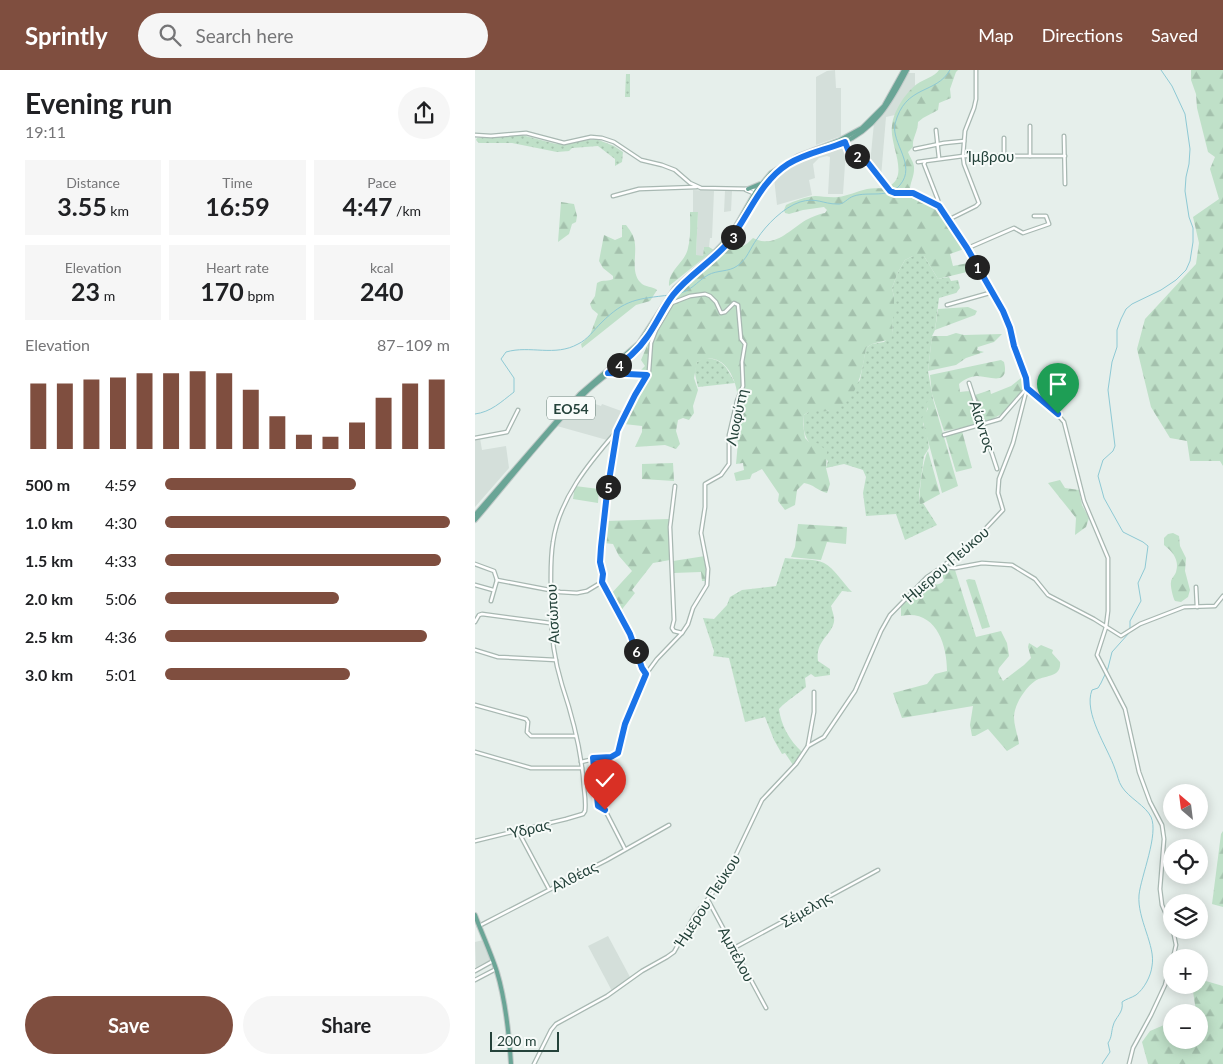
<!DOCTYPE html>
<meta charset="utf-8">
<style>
:root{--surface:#fff;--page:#f6f6f6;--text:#202124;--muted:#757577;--accent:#7f4e3f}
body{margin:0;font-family:Lato,sans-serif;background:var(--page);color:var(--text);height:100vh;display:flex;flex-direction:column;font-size:19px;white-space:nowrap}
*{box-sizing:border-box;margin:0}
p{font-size:16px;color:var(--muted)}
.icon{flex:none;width:28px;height:28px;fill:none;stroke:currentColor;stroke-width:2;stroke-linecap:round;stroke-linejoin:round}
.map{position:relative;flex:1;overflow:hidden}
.panel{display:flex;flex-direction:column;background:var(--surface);width:475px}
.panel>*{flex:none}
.needle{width:32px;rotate:332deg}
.tools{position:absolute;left:688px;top:714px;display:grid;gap:10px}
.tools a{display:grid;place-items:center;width:45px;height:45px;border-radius:50%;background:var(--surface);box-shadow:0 2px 12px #0003;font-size:25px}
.scale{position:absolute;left:15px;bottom:12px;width:69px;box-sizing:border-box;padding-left:5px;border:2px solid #24423a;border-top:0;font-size:14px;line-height:18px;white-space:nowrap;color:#24423a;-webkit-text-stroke:4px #f7fbf9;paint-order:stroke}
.pin{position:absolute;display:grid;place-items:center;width:42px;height:42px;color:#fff;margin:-51px -21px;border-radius:50% 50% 50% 0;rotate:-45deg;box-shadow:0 0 5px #0007}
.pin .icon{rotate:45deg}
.km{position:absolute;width:25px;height:25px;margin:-12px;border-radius:50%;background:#222;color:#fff;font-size:14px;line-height:25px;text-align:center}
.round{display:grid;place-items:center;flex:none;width:52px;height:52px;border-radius:26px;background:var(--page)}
.head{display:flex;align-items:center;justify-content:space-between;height:85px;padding:0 25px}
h1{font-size:28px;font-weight:700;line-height:38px}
.metrics{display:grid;grid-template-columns:repeat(3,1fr);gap:8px;height:85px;padding:5px 25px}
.metrics div{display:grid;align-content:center;border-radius:0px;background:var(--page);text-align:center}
.metrics b{font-size:25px;font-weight:700}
.metrics small{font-size:14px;font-weight:400}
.metrics p{font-size:14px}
.chart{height:140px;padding:10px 25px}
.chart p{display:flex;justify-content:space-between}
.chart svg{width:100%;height:90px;margin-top:5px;stroke:var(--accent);stroke-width:6}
.primary-button{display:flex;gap:10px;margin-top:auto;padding:10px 25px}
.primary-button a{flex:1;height:58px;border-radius:30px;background:var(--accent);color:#fff;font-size:20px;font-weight:700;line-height:58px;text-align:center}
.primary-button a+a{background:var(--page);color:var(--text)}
ul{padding:0 25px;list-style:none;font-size:16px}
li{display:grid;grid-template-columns:80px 60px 1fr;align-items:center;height:38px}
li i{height:12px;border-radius:6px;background:var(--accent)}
header{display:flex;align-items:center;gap:30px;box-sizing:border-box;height:70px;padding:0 25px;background:var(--accent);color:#fff}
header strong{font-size:24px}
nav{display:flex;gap:28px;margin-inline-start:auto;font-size:18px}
.search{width:350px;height:45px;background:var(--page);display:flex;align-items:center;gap:12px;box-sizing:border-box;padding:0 18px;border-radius:28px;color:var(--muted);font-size:19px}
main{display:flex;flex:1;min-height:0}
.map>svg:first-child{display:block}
.built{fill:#d4dfda}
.grass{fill:url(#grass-dots)}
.forest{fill:url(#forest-firs)}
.green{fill:#bfe0c8}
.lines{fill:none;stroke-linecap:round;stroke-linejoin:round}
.stream{stroke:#8ec9d4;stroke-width:1}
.minor-casing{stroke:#a8b8b2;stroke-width:5}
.major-casing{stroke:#c2cac8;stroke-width:6}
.minor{stroke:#fff;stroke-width:2.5}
.major{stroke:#6aa596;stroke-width:4}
.route-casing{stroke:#fff;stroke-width:10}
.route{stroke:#1a73e8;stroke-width:6}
.labels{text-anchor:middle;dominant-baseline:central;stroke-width:4;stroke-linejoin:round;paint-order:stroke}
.shield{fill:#f7fbf9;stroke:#637a73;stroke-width:1}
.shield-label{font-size:14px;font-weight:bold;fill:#24423a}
.street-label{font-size:15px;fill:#24423a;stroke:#f7fbf9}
</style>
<header>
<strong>Sprintly</strong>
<div class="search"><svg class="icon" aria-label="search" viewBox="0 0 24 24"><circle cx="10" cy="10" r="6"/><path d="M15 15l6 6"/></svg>Search here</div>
<nav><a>Map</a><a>Directions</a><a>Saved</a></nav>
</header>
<main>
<section class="panel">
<div class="head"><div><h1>Evening run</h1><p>19:11</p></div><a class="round"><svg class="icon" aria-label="share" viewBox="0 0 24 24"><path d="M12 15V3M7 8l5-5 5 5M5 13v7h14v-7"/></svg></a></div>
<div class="metrics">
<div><p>Distance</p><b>3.55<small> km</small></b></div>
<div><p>Time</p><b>16:59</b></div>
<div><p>Pace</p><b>4:47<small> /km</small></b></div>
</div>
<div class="metrics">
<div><p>Elevation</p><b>23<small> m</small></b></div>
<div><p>Heart rate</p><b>170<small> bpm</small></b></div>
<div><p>kcal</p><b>240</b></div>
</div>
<div class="chart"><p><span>Elevation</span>87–109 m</p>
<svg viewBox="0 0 160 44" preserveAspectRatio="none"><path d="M5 44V12M15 44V12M25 44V10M35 44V9M45 44V7M55 44V7M65 44V6M75 44V7M85 44V15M95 44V28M105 44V37M115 44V38M125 44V31M135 44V19M145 44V12M155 44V10"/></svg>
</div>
<ul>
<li><b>500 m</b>4:59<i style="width:67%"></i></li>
<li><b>1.0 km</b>4:30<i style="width:100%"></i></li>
<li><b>1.5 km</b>4:33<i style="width:97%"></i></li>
<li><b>2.0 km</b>5:06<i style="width:61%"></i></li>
<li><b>2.5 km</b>4:36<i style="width:92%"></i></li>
<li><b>3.0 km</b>5:01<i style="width:65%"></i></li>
</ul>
<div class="primary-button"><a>Save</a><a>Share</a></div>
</section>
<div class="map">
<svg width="748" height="994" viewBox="0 0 748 994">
<defs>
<pattern id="grass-dots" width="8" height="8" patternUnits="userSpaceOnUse" patternTransform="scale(1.25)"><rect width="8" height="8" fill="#bfe0c8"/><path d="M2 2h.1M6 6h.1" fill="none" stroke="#a4c1ad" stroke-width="1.8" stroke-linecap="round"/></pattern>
<pattern id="forest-firs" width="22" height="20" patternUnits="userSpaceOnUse" patternTransform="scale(1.25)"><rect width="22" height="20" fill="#bfe0c8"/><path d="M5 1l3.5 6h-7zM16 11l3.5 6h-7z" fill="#a4c1ad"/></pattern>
</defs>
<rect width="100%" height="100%" fill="#e6efeb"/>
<g class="built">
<path d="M360,0l1,18h5v48l-25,9v-68l11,-6z"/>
<path d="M431,3h9v13l-13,16 -7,13 -9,2 -5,60 -11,-13 4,-41z"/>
<path d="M364,76h4l3,3 -3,45h-15l2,-37 -3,-1 -8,2 -6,6 2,14 -6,2 3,15 -35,10 -3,-27 19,-14 15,-7z"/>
<path d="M218,120l21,1 -2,47h-2l-1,9h-5l-1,9h-7l2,-44h-5z"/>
<path d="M250,121h7l-1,20 -7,1z"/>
<path d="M106,329l20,7 1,-2 22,8 -8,17 -9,11 -50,-14z"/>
<path d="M5,368l2,12 24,-4 3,22 -34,39v-68z"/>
<path d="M133,866l22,41 -18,14 -24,-45z"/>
<path d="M8,870l8,21 -15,9 -1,-28z"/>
</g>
<g class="grass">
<path d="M151,4h4v23h-5z"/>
<path d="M47,65l34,9 40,-5 18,7 9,6 -1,10 -7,4v-7l-17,-13 -26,2 -3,3 -12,1 -45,-9h-33l-3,-3 1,-2z"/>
<path d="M438,186h11l14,23 11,-2 2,4 7,-1 2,8 -4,5 -17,5 -4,32 -3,6 -4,35 5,28h-3l-7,25 4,9 2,15 -5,8 -5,38 1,11 3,-2 14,22 -32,15 -9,-26 -30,2 -3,-23 3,-16 -3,-7 -19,-6 -18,4 2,-7c-17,-17 -27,-20 -24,-46l6,-4h18l32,-31 6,-32 6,-4 12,-2 9,-9 -1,-9 2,-27 -2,-9 6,-16 7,-12z"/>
<path d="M229,288c20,1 22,9 31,25l-37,4c-2,-10 -5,-15 -1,-25z"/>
<path d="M310,488c11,2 30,0 39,5 11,6 19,20 28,29l-10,-1 -11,15c1,5 4,11 3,16 -3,14 -19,19 -16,39l12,8v6l-15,2 -4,-3 -6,4 1,9c-9,8 -19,13 -27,22 2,16 10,31 23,43l-9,13 -8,-12 -3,1 -8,-14 -9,-23 -20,5 -16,-64 -16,-2 1,-5 -11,-33 11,1 13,-14 3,-8 12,-7 34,-4z"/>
</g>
<g class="forest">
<path d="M464,0h19l-2,2 -6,17 1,9 -12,5 -1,7 -15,8 -5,4c0,10 -6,16 -5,25l-5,5c2,5 6,11 6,15 1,12 -9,22 -1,32 26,0 41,29 51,50l-14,5 3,12 20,-4 2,8 -37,9 -14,-23h-11l-8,4 -7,12 -6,16 2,9v15l-2,12 1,9 -2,6 -19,5 -6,4c-4,24 -9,59 -39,63 -9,1 -15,-2 -23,4l-1,9 2,14 4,4 8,1 10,8 -1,17 4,16 -3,9c-9,-2 -14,-9 -23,-10l-7,7 -2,15 -10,5 -7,-9 1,-7 -17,-25 -10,5 -2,5 -14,2 -2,-8 10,-3 -1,-7 -7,1 2,-22c-12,-12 1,-26 0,-40 0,-23 -15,-54 -41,-40l-3,16 4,12 -5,16 1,7 -5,7 -6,-2 -5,2 -2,11 4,13 -4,5 -11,-4 -30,2 7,-15v-6l-18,-2v-2l8,-19 16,-27 -8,-5 5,-5 -4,-6 14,-33 17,-28 57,-54c14,1 13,4 24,-7 22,11 36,-8 53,-18 6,-3 13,-6 19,-7l2,-3 -3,-3 -21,3 -14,4 -4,-1 -1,-3 2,-5c8,-4 19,-8 29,-9 7,0 15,2 23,1 10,-1 19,-6 29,-8 8,-2 15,1 22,-3 21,-10 0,-42 3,-60 1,-14 13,-33 25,-42 7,-5 17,-7 22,-14z"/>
<path d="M716,0h32v396l-3,-5h-30l-3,-20 -17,-3 -19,-31 -14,-58 8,-30 51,-55 3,-21 -6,-26 26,-18 -9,-30 5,-12 -7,-5 -11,-44 -1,-14 -5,-14z"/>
<path d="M86,132l13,2 3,12 -1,6 -4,2 -3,10 -11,8z"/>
<path d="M215,142h8l-2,43 7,1 1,-9h5l5,3 -45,36c-1,-16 16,-23 19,-38 3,-11 2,-25 2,-36z"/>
<path d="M147,155h4c3,4 7,9 8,14 4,13 -4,32 6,43 5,6 13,4 17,8l-7,11 -14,4 -54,43 -1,-4 9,-9 8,-21 -6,-5 -2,-5 5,-8 2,-13c7,-4 11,-1 16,-4v-3l-10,-8 -4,-7 5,-26 11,5 7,-3z"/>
<path d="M493,237l9,4 -2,4 -40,15 3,-21z"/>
<path d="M481,263l8,2 38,-1 -8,8 -16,5 -1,3 7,2 -18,6 -10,7 -28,6 4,-35h15z"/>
<path d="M526,290l3,2c6,25 -15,14 -27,14 -6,0 -14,4 -18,8l1,8 10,-1 2,5 18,-6 1,4 20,-8 10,-8 3,1 1,8c-6,9 -13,18 -21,25 -11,10 -45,17 -60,19l-12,-37 -2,-19z"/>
<path d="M455,329h3l25,87 -16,7 -20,-75 6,-9 -2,-6z"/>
<path d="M487,361l10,37 -16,4 -11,-37z"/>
<path d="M453,381l12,43 -20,11c-2,-8 3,-47 8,-54z"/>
<path d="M198,393l1,18 -32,-2v-15z"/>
<path d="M585,410l5,8 14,2 3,15 7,13 -3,9 -11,8 1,-17 -28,-35z"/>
<path d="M194,449l1,41 -17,3 -21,27 3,3 -16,20 -9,-18 22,-24 -13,-15 -6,-12 -10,-1 3,-22z"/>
<path d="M323,454l49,3 -1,17 -19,-2 -6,18 -30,-3 4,-10z"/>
<path d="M698,463l6,3 1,10 6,12 -1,13 5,19 -2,7 -7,5 -6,-1c-2,-3 -5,-16 -4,-19 0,-3 4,-7 5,-10 4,-12 -4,-21 -12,-27v-7l4,-4z"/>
<path d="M230,486l1,9 -1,16h-3l-1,-9 -28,1v-12z"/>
<path d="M468,498l12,2 21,67 25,-6 6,12 2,13 -10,12 -1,4 5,9 21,-16 7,-7 -3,-11 1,-4 8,5 4,-3 12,5 -1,3 8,9c2,16 -16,13 -25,19 -10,7 -21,24 -21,36 0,9 4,19 5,27l-12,7 -19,-22 -13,7h-3l-2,-11 3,-19 -71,12 -9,-25 34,-9 8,-10 12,-3c0,-28 -12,-62 -46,-55v-12c6,-6 14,-18 21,-20 8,-3 16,5 22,-4l-4,-10z"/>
<path d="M494,509l6,1 15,47 -8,2 -16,-49z"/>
<path d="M748,761v76l-11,-3 9,-70z"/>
<path d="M724,909l24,7v78h-75l-6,-22 8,-11 21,-9v18h28v-28h-4l1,-1 -4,-26h7z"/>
</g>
<path class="green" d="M100,416l24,3 -1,14 -25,-4z"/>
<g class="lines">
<g class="stream">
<path d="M201,224c15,-2 20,-12 32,-19 9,-5 21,-3 29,-9 10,-6 13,-18 20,-27 9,-14 27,-32 43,-37 16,-5 23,2 37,2 7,1 10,-6 17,-8 15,-5 34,3 46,-11 17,-20 -9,-42 -5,-61 10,-40 41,-29 55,-54"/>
<path d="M0,344c16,-2 26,-12 39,-22v-14l-13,-19 5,-7c24,-7 49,5 72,-8 9,-4 16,-14 23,-21 24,-24 36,-24 69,-28"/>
<path d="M655,559v-8l11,-20 -3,-18 7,-15 3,-22 -5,-4 -20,-10 -19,-34 -6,-22 5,-16 10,-9 2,-5 -7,-56 4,-28 5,-15v-17l4,-11 5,-10 6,-5 29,-14 15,-10 10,-10 4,-9 3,-19v-14l-4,-11 -4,-26 1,-14 3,-13 1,-15 -5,-35 -13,-28 -11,-16"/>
<path d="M627,994l8,-12 -2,-9c4,-6 3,-10 5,-17 2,-9 11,-13 9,-24 4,-3 9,-4 14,-7 8,-6 15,-19 16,-29 4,-20 -15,-47 -13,-71 2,-19 20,-61 12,-78 -5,-11 -22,-19 -29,-30 -4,-6 -4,-11 -7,-18 -7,-21 -32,-56 -23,-79l6,-2 3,-5 7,-15 4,-16 17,-19"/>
</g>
<g class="minor-casing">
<g id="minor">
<path d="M555,56v30"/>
<path d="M461,60l3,28"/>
<path d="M0,65l16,1 35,-3 38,10 27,-6 11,1 12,4 27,18 21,5 13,5 15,13 11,5 51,1 8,4"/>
<path d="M589,66l1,48"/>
<path d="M440,79l29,-6 20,-2"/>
<path d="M529,85v-17"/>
<path d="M443,92l45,-6h102"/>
<path d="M450,92l-1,2 14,36 1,7"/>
<path d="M271,120l12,5"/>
<path d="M138,126l26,-7 57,-2"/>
<path d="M473,150l28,-14 3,-3 -15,-39 -1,-8 2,-25 9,-23 2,-9v-29"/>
<path d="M493,178l46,-20 9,5 26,-9 -3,-8h-12"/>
<path d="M472,235l46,-13"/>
<path d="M134,303l38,2"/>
<path d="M494,313l28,86"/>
<path d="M552,318l31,27 6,7 20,79 24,57v53l-2,16 -9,28 28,54 14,63 11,30 12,23 2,14 -4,50 2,16 9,21"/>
<path d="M469,365l56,-16 26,-30"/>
<path d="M0,368l32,-6 11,-22"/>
<path d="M0,494l19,7 3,9"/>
<path d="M467,497l13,1 27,-5 30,2 23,14 13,16 46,24 27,17 19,-12 44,-17 31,-1 8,-10"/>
<path d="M22,510l63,12 17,1 10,-2 15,-9"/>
<path d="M0,515l18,5"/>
<path d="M721,517l1,20"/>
<path d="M16,531l6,-21"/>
<path d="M0,552l4,-7 3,-1 68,9"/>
<path d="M0,580l23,7 58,3"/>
<path d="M171,604l-4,-6 -12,-34 -28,-52 1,-8 -3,-12 1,-15 6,-54 10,-62 32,-60 2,-28 5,-13 16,-27 18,-7 15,-2 5,2 6,6 5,11 4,-1 9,-9 4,2 3,34 4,5 -3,18 1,24 -6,15 -8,34v29l-8,11 -16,9v23l-4,26 7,36 -1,16 -14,23 -5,16 -6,9"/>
<path d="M0,635l51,14 2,3 -1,10 4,4h45"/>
<path d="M333,675l6,-33v-20"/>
<path d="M0,682l56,16h51"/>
<path d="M119,688l5,49 6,3 20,39"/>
<path d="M106,692c10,-3 30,-4 37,-9l7,-29 21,-50 11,-15 25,-26 -8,-2 -2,-3 2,-8 -4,-93 5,-41"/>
<path d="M43,761l31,58"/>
<path d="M0,771l91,-22 17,-5 2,-3c1,-8 0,-15 -1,-23 -2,-35 -11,-70 -22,-103 -9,-29 -12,-60 -11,-90 0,-18 -1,-35 2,-53 6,-43 36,-79 63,-110"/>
<path d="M233,830l58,108"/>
<path d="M4,856l128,-66 62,-35"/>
<path d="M698,860l3,15 -3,13"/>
<path d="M259,878l144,-78"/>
<path d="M0,901l18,-10"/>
<path d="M0,910l21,-11"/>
<path d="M59,994l17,-34 5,-6 51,-28 35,-25 25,-14 7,-5 21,-37 23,-29 15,-25 29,-61 34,-36 12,-18 16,-9 31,-46 26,-60 9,-16 37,-38 15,-10 30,-24 31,-33 -5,-17 1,-14 14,-36 14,-55 -1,-10 -12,-32 -4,-18 -7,-17 -36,-63 -28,-41 -26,-14h-17l-6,-2 -22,-28 -19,-11 -4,-10"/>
<path d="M654,994l4,-16 18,-33 14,-30 6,-23"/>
</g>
</g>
<g class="major-casing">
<g id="major">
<path d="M273,119l12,-5"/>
<path d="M0,445l105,-121 59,-51 36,-55 36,-32 16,-17 9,-13 20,-35 15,-18 27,-17 42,-16 22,-12 22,-22 20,-36"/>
<path d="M0,450c36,-42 70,-87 109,-126 18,-18 41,-30 57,-49 14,-16 21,-38 35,-54 18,-20 41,-34 57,-55 15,-19 23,-42 40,-59 19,-20 43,-24 67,-33 35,-14 51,-43 67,-74"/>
<path d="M0,845c7,19 16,38 22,57 9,30 12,61 14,92"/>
</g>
</g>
<use href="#minor" class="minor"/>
<use href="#major" class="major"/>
</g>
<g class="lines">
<g class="route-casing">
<path id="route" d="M130,740l-7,-4 -5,-48 18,-1 7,-4 7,-29 21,-50 -4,-6 -12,-34 -28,-52 1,-8 -3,-12 1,-15 6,-54 10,-62 18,-36 12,-20 -39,-2c15,-10 29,-21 39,-36 10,-14 16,-29 26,-42 15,-19 37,-32 53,-50 22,-26 32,-62 62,-81 18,-11 38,-14 57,-22l4,10 19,11 22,28 5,2h18l26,13 28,42 36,63 7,17 4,18 12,32 1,10 31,26"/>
</g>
<use href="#route" class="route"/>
</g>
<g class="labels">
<rect class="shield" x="72" y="326.5" width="48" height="23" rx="4"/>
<g class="shield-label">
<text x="96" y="338">ΕΟ54</text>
</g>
<g class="street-label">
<text x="516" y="86">Ίμβρου</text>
<text transform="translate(261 347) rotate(-78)">Λιοφύτη</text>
<text transform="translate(508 356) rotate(72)">Αίαντος</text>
<text transform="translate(471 494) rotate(-41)">Ήμερου Πεύκου</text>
<text transform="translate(77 544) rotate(-93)">Αισώπου</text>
<text transform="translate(55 758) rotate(-13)">Ύδρας</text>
<text transform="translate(99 806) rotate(-27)">Αλθέας</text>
<text transform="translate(232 830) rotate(-57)">Ήμερου Πεύκου</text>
<text transform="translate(331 839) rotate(-30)">Σέμελης</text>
<text transform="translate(262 884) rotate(62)">Αμπέλου</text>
</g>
</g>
</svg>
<div class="tools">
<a><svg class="needle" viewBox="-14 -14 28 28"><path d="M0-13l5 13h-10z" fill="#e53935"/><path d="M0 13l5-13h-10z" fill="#757577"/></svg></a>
<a><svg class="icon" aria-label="locate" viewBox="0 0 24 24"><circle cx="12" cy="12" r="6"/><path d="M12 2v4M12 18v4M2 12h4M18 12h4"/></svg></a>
<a><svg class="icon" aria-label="layers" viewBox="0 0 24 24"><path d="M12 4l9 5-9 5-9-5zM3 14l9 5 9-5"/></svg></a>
<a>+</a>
<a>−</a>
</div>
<div class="scale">200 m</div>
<div class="pin" style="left:583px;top:344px;background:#1e9e55"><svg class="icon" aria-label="arrive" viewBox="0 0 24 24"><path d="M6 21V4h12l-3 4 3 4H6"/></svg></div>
<div class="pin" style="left:130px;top:740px;background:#d93025"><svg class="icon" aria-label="check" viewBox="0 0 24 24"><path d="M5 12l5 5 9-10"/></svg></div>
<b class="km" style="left:502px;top:197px">1</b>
<b class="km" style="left:382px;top:86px">2</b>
<b class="km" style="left:258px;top:167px">3</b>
<b class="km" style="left:144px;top:295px">4</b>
<b class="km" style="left:133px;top:417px">5</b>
<b class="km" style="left:161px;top:581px">6</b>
</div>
</main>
